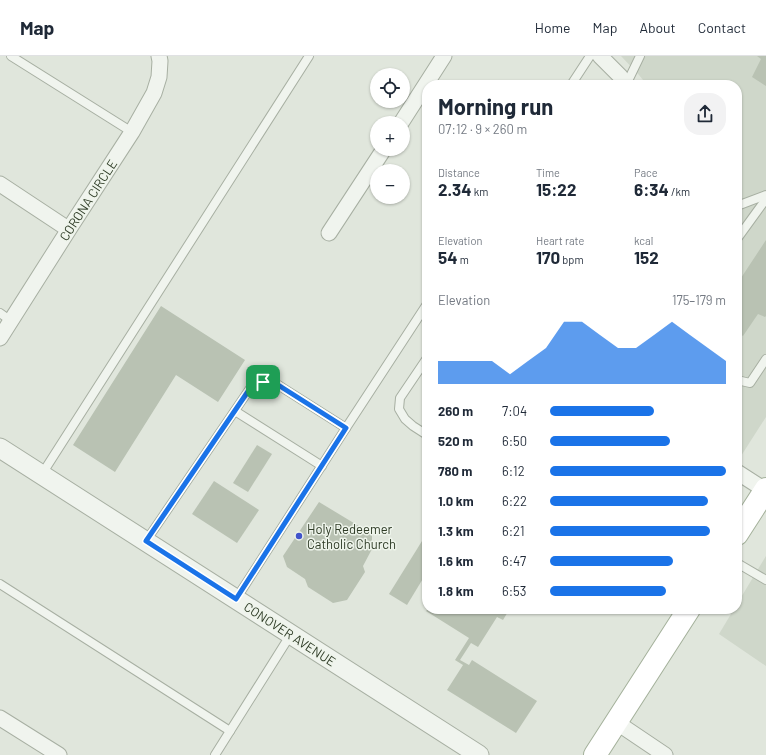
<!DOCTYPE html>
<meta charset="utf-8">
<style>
:root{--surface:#fff;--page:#f2f2f3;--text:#1f2937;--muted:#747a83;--line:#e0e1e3;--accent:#1a73e8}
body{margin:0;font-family:Barlow,sans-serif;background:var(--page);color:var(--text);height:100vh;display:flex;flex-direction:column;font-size:15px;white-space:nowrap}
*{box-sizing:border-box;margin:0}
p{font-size:13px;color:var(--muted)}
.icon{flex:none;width:22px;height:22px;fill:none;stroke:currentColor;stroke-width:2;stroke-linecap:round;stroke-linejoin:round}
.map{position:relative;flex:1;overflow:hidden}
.sheet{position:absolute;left:422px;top:24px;width:320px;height:534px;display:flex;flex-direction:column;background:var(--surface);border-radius:16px;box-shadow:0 1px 3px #0004}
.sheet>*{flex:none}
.fabs{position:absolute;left:370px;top:12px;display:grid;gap:8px}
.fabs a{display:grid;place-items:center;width:40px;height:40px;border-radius:50%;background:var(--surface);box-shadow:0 1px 3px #0004;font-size:20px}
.pin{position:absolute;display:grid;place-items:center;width:34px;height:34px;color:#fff;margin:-17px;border-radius:8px;box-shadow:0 2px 6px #0006}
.round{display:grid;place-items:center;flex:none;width:42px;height:42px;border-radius:16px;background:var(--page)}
.summary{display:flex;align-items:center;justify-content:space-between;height:68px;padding:0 16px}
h1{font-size:22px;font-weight:700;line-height:30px}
.metrics{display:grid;grid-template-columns:repeat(3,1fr);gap:6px;height:68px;padding:4px 16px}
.metrics div{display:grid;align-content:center}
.metrics b{font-size:17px;font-weight:700}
.metrics small{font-size:11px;font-weight:400}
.metrics p{font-size:11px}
.chart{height:112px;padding:8px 16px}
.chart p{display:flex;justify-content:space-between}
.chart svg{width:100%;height:72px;margin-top:4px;fill:var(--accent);opacity:.7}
ul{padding:0 16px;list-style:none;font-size:13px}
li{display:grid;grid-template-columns:64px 48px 1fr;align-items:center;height:30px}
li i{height:10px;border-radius:5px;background:var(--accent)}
header{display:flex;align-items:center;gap:24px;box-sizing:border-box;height:56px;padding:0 20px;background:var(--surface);border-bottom:1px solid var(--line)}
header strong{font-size:19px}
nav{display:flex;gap:22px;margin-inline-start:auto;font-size:14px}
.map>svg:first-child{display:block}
.built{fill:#cfd7ca}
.building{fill:#b9c2b3}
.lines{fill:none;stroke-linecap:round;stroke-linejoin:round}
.service-casing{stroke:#a7afa2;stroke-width:10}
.minor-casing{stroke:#a7afa2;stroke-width:17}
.tertiary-casing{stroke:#a7afa2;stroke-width:21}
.primary-casing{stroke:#a4b19b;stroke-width:24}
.service{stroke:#f0f4ee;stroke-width:8}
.minor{stroke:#f0f4ee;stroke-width:15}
.tertiary{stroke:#f0f4ee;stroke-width:19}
.primary{stroke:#fff;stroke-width:22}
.route-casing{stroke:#fff;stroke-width:8}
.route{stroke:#1a73e8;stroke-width:5}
.poi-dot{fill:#4154cb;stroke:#eef4eb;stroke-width:1.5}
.labels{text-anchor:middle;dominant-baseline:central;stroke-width:3;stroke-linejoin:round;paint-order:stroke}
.street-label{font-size:13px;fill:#2e3b26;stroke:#eef4eb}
.poi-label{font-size:13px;fill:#2e3b26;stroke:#eef4eb;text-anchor:start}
</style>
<header>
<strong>Map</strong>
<nav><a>Home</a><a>Map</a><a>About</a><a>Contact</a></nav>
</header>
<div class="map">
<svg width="766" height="699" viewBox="0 0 766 699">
<rect width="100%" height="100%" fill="#e0e6dc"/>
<g class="built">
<path d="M621,0h145v361l-25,39 -4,-2v-369h-90l-8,-10z"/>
<path d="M766,500v110l-47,-32 15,-25h3v-5z"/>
</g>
<g class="building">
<path d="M757,0h9v30l-14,-9 9,-18z"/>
<path d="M766,184v76l-1,1 -7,-3 -15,22 -6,-4v-57l4,3z"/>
<path d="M161,250l84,54 -27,42 -42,-27 -61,97 -42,-27z"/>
<path d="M257,389l15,9 -24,38 -15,-9z"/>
<path d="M214,425l45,29 -22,33 -45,-29z"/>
<path d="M319,446l53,32v15l-9,17 2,6 -18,28 -14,3 -25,-16 -3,-8 -18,-12 -4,-11z"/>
<path d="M427,477v39l-20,33 -18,-11z"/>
<path d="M428,553l81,1 -6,10 -6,-3 -19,30 -7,-4 -11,17 9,5 3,-5 65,41 -21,32 -69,-43 16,-25 -8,-5 14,-22 -43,-27z"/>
</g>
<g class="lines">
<g class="service-casing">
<g id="service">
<path d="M11,0l121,76"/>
<path d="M571,29l19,-29"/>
<path d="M626,29l14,-29"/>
<path d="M737,150l29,-11"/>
<path d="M737,183l29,-40"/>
<path d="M0,257l11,8"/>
<path d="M427,302l-27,40 -1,11 6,10 8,7 14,9"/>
<path d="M737,324l13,3 16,-24"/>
<path d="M235,355l87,55"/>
<path d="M42,418l267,-418"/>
<path d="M146,485l105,-154 12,-5 12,1 71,45"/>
<path d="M737,507l29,17"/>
<path d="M0,528l230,147"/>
<path d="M236,543l110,-171 81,-124"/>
<path d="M215,699l76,-121"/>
</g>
</g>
<g class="minor-casing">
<g id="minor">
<path d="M600,0l20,20 6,9"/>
<path d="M401,67l43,-67"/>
<path d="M0,128l68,45"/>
<path d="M329,177l55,-84"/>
<path d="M0,282l71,-112 61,-94 22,-39 5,-16 1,-16 -1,-5"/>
<path d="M737,416l28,18"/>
<path d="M0,662l59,37"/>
<path d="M616,666l49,33"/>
</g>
</g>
<g class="tertiary-casing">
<path id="tertiary" d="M0,392l479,307"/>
</g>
<g class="primary-casing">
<g id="primary">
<path d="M737,478l29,-45"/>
<path d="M595,699l94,-146"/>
</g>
</g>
<use href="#service" class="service"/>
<use href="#minor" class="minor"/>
<use href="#tertiary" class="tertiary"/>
<use href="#primary" class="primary"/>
</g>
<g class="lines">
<g class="route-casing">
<path id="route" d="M263,326l12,1 71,45 -110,171 -90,-58 105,-154z"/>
</g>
<use href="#route" class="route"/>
</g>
<circle class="poi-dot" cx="299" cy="480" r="4"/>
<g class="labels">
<g class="street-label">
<text transform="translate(88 144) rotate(-57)">CORONA CIRCLE</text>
<text transform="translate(290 578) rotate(33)">CONOVER AVENUE</text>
</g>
<g class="poi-label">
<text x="307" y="473">Holy Redeemer<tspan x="307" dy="15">Catholic Church</tspan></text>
</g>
</g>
</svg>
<div class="fabs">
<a><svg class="icon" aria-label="locate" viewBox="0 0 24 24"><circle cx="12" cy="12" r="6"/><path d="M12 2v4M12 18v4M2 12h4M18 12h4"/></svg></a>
<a>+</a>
<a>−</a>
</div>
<div class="pin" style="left:263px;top:326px;background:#1e9e55"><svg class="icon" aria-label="arrive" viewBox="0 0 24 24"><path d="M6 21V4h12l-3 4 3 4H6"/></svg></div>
<section class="sheet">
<div class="summary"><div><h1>Morning run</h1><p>07:12 · 9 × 260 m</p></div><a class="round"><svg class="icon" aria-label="share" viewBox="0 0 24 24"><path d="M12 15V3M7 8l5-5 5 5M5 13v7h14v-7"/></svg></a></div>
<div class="metrics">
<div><p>Distance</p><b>2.34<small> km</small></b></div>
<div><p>Time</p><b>15:22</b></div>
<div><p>Pace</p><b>6:34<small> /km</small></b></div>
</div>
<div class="metrics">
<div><p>Elevation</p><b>54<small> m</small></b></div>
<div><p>Heart rate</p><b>170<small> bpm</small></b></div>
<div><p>kcal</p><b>152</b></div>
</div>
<div class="chart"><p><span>Elevation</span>175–179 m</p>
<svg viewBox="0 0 160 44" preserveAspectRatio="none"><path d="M0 44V30L10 30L20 30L30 30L40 38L50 30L60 22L70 6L80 6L90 14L100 22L110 22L120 14L130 6L140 14L150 22L160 30V44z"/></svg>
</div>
<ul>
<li><b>260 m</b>7:04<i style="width:59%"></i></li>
<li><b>520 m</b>6:50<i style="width:68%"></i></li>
<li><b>780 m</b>6:12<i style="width:100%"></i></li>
<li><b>1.0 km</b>6:22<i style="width:90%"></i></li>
<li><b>1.3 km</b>6:21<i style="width:91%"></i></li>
<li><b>1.6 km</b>6:47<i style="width:70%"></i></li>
<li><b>1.8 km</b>6:53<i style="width:66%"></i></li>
</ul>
</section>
</div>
